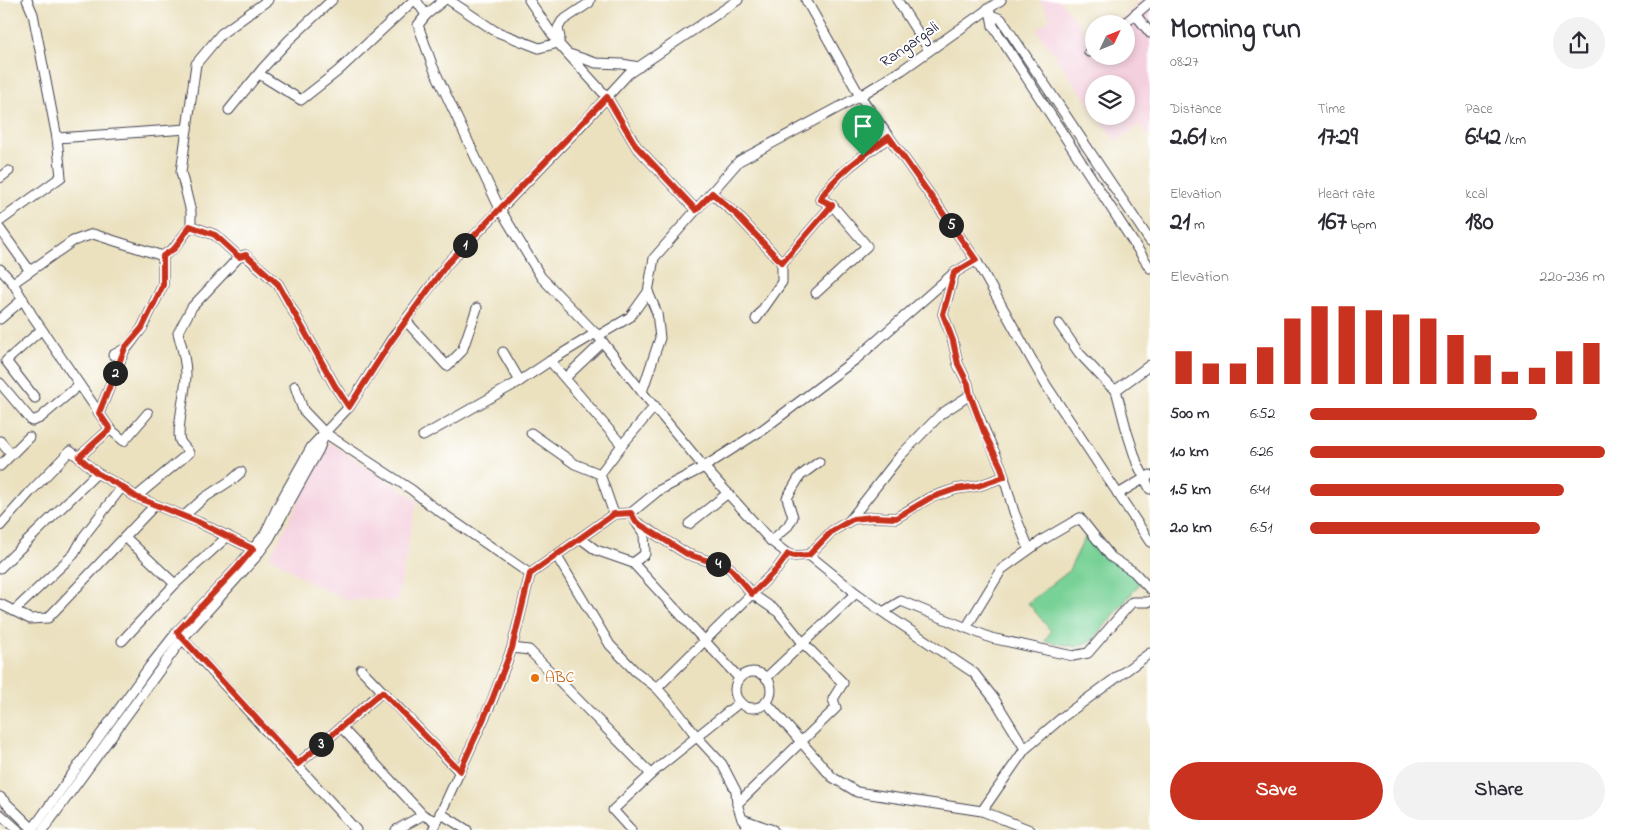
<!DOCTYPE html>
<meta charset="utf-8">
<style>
:root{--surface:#fff;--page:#f2f2f3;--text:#2b2b33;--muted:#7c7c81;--accent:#c8321e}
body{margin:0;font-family:"Indie Flower",sans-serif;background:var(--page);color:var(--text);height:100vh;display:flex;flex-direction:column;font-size:19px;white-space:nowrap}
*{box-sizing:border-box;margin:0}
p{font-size:16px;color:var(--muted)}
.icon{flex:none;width:28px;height:28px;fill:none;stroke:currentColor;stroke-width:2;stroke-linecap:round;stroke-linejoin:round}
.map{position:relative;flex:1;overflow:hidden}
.drawer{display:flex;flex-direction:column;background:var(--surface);width:475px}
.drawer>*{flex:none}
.needle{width:32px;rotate:47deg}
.fabs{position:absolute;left:1085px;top:15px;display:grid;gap:10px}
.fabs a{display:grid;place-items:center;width:50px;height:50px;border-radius:50%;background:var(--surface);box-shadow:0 2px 8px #0003;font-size:25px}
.pin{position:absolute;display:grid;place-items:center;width:42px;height:42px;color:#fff;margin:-51px -21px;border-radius:50% 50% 50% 0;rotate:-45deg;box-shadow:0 0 5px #0007}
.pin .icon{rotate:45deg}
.km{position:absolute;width:25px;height:25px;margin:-12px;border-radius:50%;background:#222;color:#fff;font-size:14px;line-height:25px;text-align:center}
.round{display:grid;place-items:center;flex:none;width:52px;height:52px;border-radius:26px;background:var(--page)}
.head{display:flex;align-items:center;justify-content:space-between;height:85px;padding:0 20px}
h1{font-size:28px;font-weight:700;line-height:38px}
.figures{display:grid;grid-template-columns:repeat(3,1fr);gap:8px;height:85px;padding:5px 20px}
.figures div{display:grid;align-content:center}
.figures b{font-size:25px;font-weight:700}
.figures small{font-size:14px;font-weight:400}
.figures p{font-size:14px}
.chart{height:140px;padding:10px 20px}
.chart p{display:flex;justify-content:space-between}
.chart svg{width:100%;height:90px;margin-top:5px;stroke:var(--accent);stroke-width:6}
.action{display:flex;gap:10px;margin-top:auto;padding:10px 20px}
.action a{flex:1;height:58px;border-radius:30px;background:var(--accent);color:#fff;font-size:20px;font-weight:700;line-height:58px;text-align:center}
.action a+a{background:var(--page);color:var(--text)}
ul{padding:0 20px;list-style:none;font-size:16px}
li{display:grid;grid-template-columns:80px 60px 1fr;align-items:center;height:38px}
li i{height:12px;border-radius:6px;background:var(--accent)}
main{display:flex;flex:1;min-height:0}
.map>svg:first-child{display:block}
.built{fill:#f4cfdd}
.green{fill:#78d196;stroke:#4d7a68}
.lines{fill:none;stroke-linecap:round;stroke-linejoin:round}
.minor-casing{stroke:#403f4f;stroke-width:11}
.minor{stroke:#fff;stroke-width:9}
.route-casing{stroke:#fff;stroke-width:10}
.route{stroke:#c8321e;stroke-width:6}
.food-dot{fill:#e8710a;stroke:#fff;stroke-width:2}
.labels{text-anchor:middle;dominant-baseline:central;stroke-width:4;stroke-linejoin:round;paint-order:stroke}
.street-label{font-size:16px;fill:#22223b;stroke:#fff}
.food-label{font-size:16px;fill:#c56008;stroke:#fff;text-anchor:start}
</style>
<main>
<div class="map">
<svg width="1150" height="830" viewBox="0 0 1150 830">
<rect width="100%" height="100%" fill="#fff"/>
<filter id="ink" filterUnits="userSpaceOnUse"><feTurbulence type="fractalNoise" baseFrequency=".02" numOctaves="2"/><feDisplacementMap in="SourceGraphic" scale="10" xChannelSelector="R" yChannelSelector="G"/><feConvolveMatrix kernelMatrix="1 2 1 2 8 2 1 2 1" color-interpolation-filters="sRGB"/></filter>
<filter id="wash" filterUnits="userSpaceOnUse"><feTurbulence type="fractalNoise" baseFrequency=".0096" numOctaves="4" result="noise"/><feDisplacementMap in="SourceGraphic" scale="20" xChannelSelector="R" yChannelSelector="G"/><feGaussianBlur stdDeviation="1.12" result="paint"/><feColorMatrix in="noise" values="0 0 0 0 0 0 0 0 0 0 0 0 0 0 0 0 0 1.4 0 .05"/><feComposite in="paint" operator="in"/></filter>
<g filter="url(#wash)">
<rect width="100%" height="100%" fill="#ebe1bf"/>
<g class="built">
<path d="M1039,0h21l32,41 2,-1v16h32v-32h-10l26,-24h8v137l-10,-12 -24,17 -18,-26h28v-32h-32v27l-57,-81 14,-13z"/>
<path d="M330,443l87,57 -20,102 -31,-3 -15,2 -43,-19 -38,-26z"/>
</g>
<path class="green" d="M1087,534l55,47 -49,59 -16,7 -32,-6 6,-10 -23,-28 40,-31z"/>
</g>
<g filter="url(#ink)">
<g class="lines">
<g class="minor-casing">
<g id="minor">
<path d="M416,0l10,15 -8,10 15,42 67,142 41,68 57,59 44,56 62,75 67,74 17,13 6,2 15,-1 47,38 34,24 84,56 21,27 30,49"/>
<path d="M449,0l46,31 44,17 19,-5 2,-5 -2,-10 4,-7 27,-18 1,-3"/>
<path d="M529,0l29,43 49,54 29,49 60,64"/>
<path d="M806,0l54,96 116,164 70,125 104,157"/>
<path d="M897,0l32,50"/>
<path d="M987,9l4,6 2,11 157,242"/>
<path d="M1135,14l15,19"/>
<path d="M426,15l18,-15"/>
<path d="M991,15l10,4 149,222"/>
<path d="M1124,24l26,-22"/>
<path d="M1089,52l5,-4"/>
<path d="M569,54l27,9 26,1 17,3"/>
<path d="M259,74l42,26 37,-29 76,-71"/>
<path d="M229,110l34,-42 26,-28 43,-40"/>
<path d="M57,138l130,-9"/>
<path d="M0,178l9,-7"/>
<path d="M711,193l26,22 45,48v19l-26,37"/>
<path d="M0,221l61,-44 -4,-39 -24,-124 -6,-14"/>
<path d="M191,226l24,9 24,22"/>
<path d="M0,229l30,42"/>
<path d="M782,263l50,-58"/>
<path d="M0,269l13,14 60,-42 20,-7 70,22 12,-9 16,-21v-14l-10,-40 15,-108 25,-30 47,-34"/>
<path d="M954,274l-11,40 10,27 5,23 10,20 2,11 15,36 16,36 13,45 15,37"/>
<path d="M13,283l19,32 78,114 -31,28"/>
<path d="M816,293l51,-47 -35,-41 -12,-6c17,-26 44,-44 69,-62"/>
<path d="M0,319l23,-20"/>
<path d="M406,321l41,45 15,-15 15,-43"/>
<path d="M1059,324l20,29 31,33 6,4 11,42 10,31 13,26"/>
<path d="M598,336l32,-19 18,-25 6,-34 85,-97 121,-65 42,-26 99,-70"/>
<path d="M503,352l17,29"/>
<path d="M113,355l15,-8 14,-19 21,-43v-29"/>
<path d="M550,361l72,84 -22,29 14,40"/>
<path d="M565,378l38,-36"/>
<path d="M0,383l32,38 8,-3 39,-33"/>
<path d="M295,386l8,24 22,23 87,57 17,14 101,70"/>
<path d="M1116,390l34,-25"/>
<path d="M642,392l18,-54 -3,-25 -9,-21"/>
<path d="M35,398l-29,-37 35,-31"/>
<path d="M99,413l26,-64"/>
<path d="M110,429l14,12 24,-28"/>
<path d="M531,433l44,31 25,10"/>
<path d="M423,436l97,-55 30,-20 46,-28"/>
<path d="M0,441l11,13"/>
<path d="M622,445l33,-39"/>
<path d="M0,466l29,-29"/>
<path d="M1118,494l32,-19"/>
<path d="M136,497l53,-44c-2,-4 -7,-8 -9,-12 -4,-10 6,-51 6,-66 0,-15 -4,-28 -8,-42l14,-26 47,-50 6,-2 33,29 57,102 14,21"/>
<path d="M184,516l20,-18 29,-19 8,-7"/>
<path d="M850,520l50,-64 41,-42 29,-19"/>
<path d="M636,522l51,32 43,14 22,26 26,18 25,31 40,40 -10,16 3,9 -99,96"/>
<path d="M689,524l39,-31"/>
<path d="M0,526l30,-34 40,-41 9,6 18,16 25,14 14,10 62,25 55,27"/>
<path d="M125,537l50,47"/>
<path d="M580,538l16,12 37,13 12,-9 -1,-20 -6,-9"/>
<path d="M771,541l17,-15 5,-9 -6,-19 13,-22 19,-14"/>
<path d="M556,555l54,90 25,26 22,17 20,23 20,26 25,27 14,27 1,13 5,15 8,11"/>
<path d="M809,555l23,-24 21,-12 20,-2 23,1 33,-20 27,-9 22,-3 26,-9"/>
<path d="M633,563l106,115"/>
<path d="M0,568l97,-95"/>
<path d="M0,604l30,15 18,-1 107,-113"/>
<path d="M14,611l60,-57 10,-18 38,-49"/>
<path d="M883,612l18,-11 90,37 82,18 15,-3 44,-51h16l2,-1"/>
<path d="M966,628l36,-59 42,-30 36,-21 31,39 23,15 16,17"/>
<path d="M180,636l176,194"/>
<path d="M122,641l53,-57 53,-48"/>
<path d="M512,648l17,2 122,124"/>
<path d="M361,669l98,102"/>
<circle cx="753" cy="690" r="18"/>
<path d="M766,678l90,-85"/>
<path d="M657,688l120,-119 11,-15"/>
<path d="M766,702l66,75 25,15 125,19 48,19"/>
<path d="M341,727l82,88"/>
<path d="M298,764l84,-72"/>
<path d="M0,797l34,33"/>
<path d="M982,811l43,-62 39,-33 86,-63"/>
<path d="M440,813l27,17"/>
<path d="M0,814l18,16"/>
<path d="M742,819l31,11"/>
<path d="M32,830l118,-164 27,-34 60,-64 28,-34 13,-28 34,-60 37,-39 42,-67 56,-76 127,-131 54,-59 110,-74"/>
<path d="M43,830l140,-192 72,-80 14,-19 50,-90 5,-13"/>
<path d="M396,830l27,-15 14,7"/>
<path d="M433,830l59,-129 20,-53 18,-74 84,-60 17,-1 27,-22 46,-24 58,-37 94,-71 98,-86 22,-13"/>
<path d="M631,830l-18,-20 46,-43 81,-65"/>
</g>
</g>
<use href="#minor" class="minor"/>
</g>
</g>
<g class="lines" filter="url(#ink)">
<g class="route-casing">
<path id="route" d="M607,97l29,49 60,64 16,-17 25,22 45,48 50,-58 -12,-6c17,-26 44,-44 69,-62l87,123 -22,13 -11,41 10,27 5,23 10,20 2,11 14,37 17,35 3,10 -26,9 -22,3 -26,9 -34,20 -23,-1 -20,2 -21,12 -23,24 -15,1 -6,-2 -11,15 -25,25 -22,-26 -43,-14 -51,-32 -5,-9 -17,1 -84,60 -18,74 -20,52 -32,71 -78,-79 -84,72 -121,-132 60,-64 16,-19 -55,-27 -62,-25 -14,-10 -25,-14 -18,-16 31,-28 -11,-16 26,-65 17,-20 21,-43v-29l12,-8 15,-22 25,9 24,22 7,-2 32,29 57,102 14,21 43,-67 55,-76z"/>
</g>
<use href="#route" class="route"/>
</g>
<circle class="food-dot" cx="535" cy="678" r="5"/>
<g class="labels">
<g class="street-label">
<text transform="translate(910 45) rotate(-35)">Rangargali</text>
</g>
<g class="food-label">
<text x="545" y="678">ABC</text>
</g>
</g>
</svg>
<div class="fabs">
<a><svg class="needle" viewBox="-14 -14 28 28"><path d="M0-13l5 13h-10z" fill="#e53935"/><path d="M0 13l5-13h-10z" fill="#7c7c81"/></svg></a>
<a><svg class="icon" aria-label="layers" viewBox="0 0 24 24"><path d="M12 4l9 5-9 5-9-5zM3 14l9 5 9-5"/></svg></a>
</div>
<div class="pin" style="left:863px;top:156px;background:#1e9e55"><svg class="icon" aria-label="arrive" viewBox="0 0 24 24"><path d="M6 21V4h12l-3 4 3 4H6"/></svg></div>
<b class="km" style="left:465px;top:245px">1</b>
<b class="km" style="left:115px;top:373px">2</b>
<b class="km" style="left:321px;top:744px">3</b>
<b class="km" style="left:718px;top:564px">4</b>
<b class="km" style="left:951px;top:225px">5</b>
</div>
<section class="drawer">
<div class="head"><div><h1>Morning run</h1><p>08:27</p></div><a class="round"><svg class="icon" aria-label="share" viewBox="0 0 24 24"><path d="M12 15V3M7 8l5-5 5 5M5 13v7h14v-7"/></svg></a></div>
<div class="figures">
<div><p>Distance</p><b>2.61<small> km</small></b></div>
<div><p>Time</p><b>17:29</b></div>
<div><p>Pace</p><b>6:42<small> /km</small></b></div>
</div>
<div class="figures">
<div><p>Elevation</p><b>21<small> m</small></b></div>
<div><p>Heart rate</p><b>167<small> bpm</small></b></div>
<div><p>kcal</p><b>180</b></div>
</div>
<div class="chart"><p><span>Elevation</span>220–236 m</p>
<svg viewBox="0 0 160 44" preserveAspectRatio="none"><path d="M5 44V28M15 44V34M25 44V34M35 44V26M45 44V12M55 44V6M65 44V6M75 44V8M85 44V10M95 44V12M105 44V20M115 44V30M125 44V38M135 44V36M145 44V28M155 44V24"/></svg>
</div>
<ul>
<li><b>500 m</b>6:52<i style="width:77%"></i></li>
<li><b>1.0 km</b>6:26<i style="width:100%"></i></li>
<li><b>1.5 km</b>6:41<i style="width:86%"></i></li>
<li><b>2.0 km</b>6:51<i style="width:78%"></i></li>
</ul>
<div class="action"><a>Save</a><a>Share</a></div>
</section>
</main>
